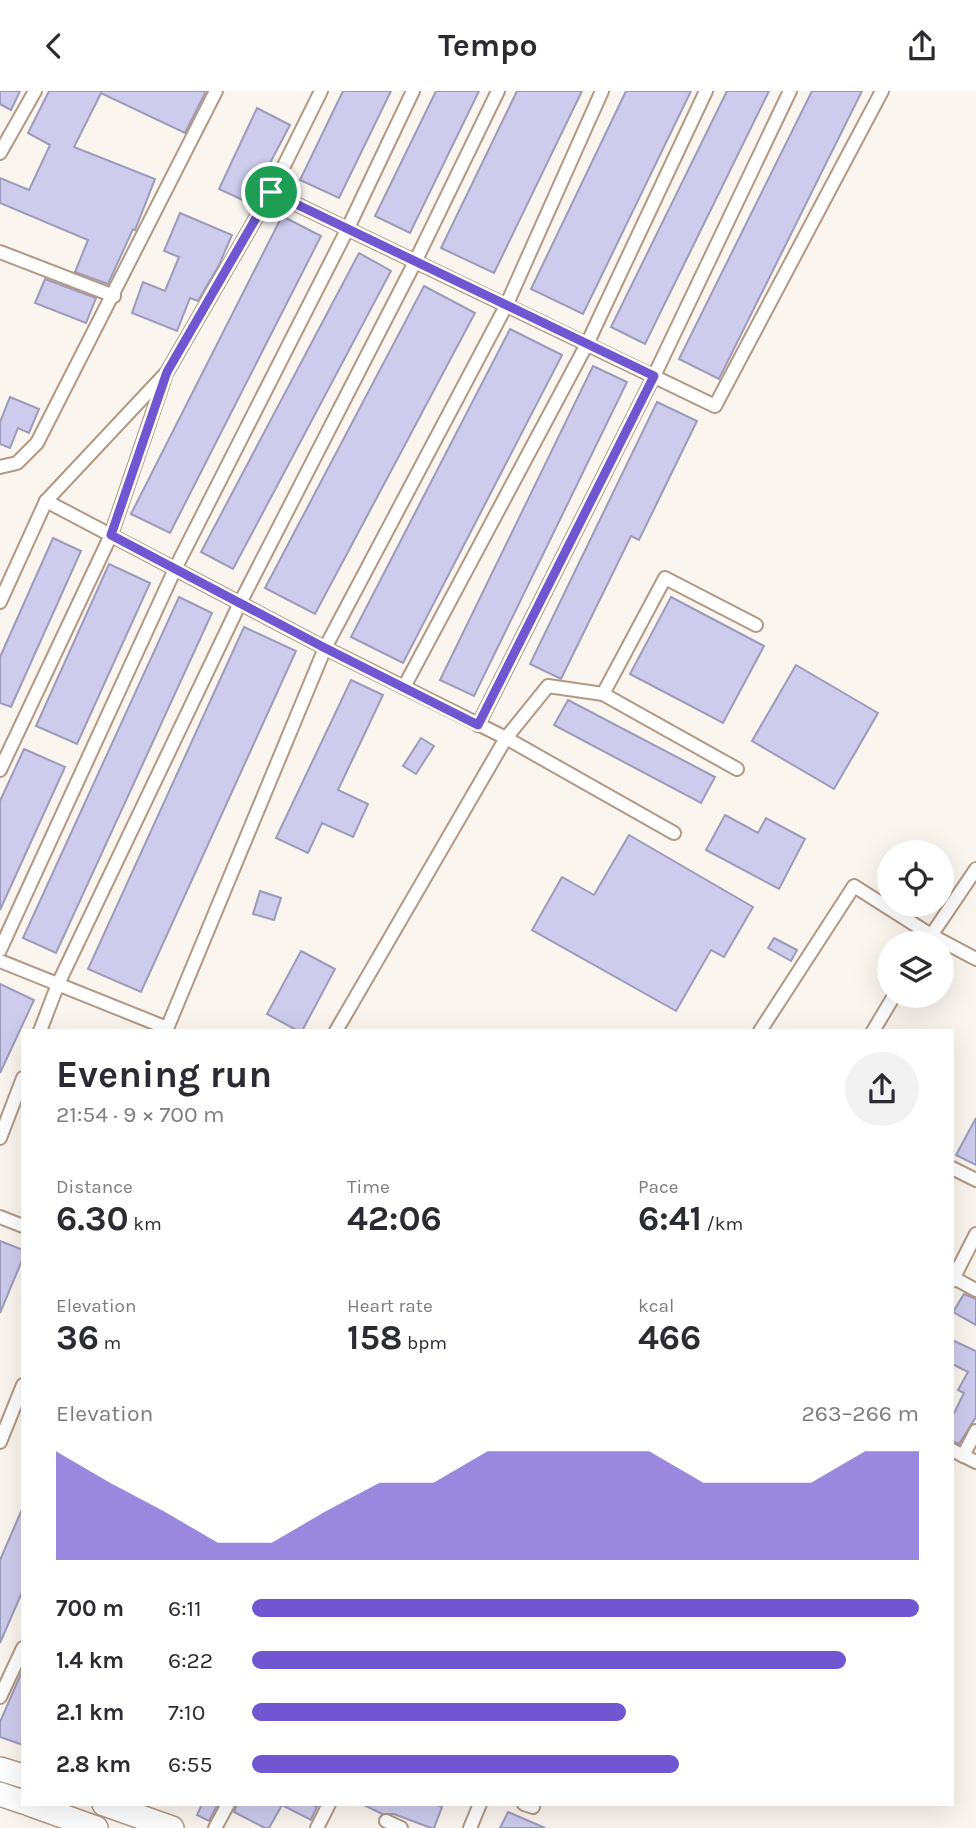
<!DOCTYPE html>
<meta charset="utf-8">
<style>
:root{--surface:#fff;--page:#f2f2f3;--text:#2b2b33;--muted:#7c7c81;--accent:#7057d1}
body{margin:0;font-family:Karla,sans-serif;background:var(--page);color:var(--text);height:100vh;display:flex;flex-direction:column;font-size:26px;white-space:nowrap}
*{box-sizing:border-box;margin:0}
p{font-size:23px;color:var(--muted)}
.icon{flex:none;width:38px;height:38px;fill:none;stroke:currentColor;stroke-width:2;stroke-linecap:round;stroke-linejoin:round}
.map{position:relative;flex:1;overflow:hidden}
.side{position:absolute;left:21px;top:938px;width:933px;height:777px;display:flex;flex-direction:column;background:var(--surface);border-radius:0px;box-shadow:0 7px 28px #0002}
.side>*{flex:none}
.buttons{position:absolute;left:877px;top:749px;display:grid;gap:14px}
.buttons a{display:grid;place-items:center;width:77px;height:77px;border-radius:50%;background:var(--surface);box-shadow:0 7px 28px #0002;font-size:35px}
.pin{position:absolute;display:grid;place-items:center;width:60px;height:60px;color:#fff;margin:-30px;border:4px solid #fff;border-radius:50%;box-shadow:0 2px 7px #0007}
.round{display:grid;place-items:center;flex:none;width:74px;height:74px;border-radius:37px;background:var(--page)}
.summary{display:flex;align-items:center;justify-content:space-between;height:119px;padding:0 35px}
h1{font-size:38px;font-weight:700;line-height:52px}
.figures{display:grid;grid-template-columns:repeat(3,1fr);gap:10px;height:119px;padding:7px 35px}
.figures div{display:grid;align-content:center}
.figures b{font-size:35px;font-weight:700}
.figures small{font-size:19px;font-weight:400}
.figures p{font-size:19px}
.chart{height:196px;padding:14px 35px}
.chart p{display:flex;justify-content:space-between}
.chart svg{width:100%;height:126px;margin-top:7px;fill:var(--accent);opacity:.7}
ul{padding:0 35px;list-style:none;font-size:23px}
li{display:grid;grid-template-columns:112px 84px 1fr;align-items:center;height:52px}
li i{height:18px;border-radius:9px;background:var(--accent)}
header{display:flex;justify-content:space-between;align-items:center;height:91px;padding:0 35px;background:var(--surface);font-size:32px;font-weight:700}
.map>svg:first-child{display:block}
.building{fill:#cecbed;stroke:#9d9bbb;stroke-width:2}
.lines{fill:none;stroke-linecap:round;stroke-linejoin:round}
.street-casing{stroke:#b49881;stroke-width:16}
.highway-casing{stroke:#b49881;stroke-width:26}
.street{stroke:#fff;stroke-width:12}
.highway{stroke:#fff;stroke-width:23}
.route-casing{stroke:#fff;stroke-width:14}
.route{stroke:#7057d1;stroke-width:9}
</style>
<header><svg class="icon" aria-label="back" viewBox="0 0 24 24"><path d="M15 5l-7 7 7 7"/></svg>Tempo<svg class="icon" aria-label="share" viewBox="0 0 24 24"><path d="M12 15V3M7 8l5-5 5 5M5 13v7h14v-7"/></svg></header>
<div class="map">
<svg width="976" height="1737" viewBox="0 0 976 1737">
<rect width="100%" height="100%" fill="#fbf5f0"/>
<g class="building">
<path d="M0,0h20l-9,19 -11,-6z"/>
<path d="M49,0h157l-21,42 -84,-40 -27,54 81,32 -20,51 -2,-1 -25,55 -33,-12 13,-32 -88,-37v-25l29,12 21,-45 -22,-12z"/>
<path d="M343,0h48l-52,107 -39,-18z"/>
<path d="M436,0h43l-69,142 -35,-17z"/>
<path d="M517,0h65l-88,182 -53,-25z"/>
<path d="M626,0h65l-108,223 -52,-25z"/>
<path d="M727,0h42l-124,253 -34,-17z"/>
<path d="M812,0h50l-143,288 -40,-20z"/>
<path d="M257,17l33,17 -41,78 -30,-14z"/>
<path d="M180,122l52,22 -13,30 -21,36 -8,-3 -13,33 -45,-18 11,-31 22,9 14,-34 -15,-6z"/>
<path d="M282,125l39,20 -151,297 -39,-19z"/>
<path d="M359,162l32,18 -158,298 -32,-17z"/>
<path d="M45,188l51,19 -10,25 -51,-20z"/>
<path d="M424,195l51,27 -160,301 -50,-26z"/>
<path d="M510,238l52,26 -159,308 -52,-26z"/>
<path d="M593,275l34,16 -153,314 -34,-16z"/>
<path d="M10,306l29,12 -10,24 -11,-5 -8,20 -10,-4v-22z"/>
<path d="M657,311l40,19 -58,119 -8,-4 -70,143 -31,-15z"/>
<path d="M53,447l28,13 -70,156 -11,-4v-46z"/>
<path d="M109,473l41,19 -73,161 -41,-18z"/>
<path d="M179,506l33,16 -156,340 -33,-15z"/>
<path d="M671,506l93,49 -41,77 -93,-49z"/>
<path d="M244,536l52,24 -155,341 -53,-23z"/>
<path d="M796,574l82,48 -44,76 -82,-48z"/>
<path d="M351,589l32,15 -45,95 30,14 -15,33 -31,-14 -14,30 -32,-15z"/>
<path d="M568,609l147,77 -14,26 -147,-78z"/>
<path d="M421,647l13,8 -18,28 -13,-8z"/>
<path d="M24,658l41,18 -65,143v-109z"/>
<path d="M725,724l33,18 8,-15 39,21 -26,50 -73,-39z"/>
<path d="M629,744l124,72 -29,50 -13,-7 -35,61 -144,-81 30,-53 32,18z"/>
<path d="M260,800l21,7 -7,22 -21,-6z"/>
<path d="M774,847l23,12 -6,11 -23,-13z"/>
<path d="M301,860l34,18 -33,62h-4l-31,-17z"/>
<path d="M0,893l34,16 -34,73z"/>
<path d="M976,1027v47l-20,-10z"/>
<path d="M0,1150l23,9v8l-23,55z"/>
<path d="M964,1203l12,5v26l-23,-13z"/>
<path d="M952,1249l24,11v66l-17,27 -7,-3v-24l12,-24 -6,-3 10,-18 -16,-8z"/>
<path d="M23,1416v83l-23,53v-83z"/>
<path d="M23,1578v76l-23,-8v-15z"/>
<path d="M202,1713h16l-9,17 -12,-6z"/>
<path d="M237,1713h74l6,3 -6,13 -29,-15 -13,23h-4l-31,-16z"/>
<path d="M362,1713h73l7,3 -8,21h-3l-37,-14h-12z"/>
<path d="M508,1721l37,16h-45z"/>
</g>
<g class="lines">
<g class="street-casing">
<g id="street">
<path d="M0,62l35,-62"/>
<path d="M271,101l444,214 167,-315"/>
<path d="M0,161l114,44"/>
<path d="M0,376l17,-4 20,-20 179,-352"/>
<path d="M46,410l279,147 181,90 168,95"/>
<path d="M0,511l46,-101 121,-129 104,-180 50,-101"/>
<path d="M404,596l183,-343 119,-253"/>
<path d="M603,603l134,75"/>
<path d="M478,634l176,-349 136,-285"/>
<path d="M0,679l111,-235 54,-158"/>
<path d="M926,852l50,-74"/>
<path d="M0,859l175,-381 172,-339 66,-139"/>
<path d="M0,870l167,67"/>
<path d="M40,940l18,-47 182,-381 175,-341 83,-171"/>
<path d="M166,940l159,-383 181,-342 96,-215"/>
<path d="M336,940l170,-293 42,-52 55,8 62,-116 91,47"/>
<path d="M760,940l94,-145 77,49 45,24"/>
<path d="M873,940l21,-35"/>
<path d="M0,1047l23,-60"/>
<path d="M952,1077l24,12"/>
<path d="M0,1126l23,9"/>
<path d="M952,1186l24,13"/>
<path d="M952,1190l24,-47"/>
<path d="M0,1351l23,-57"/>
<path d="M952,1359l24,12"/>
<path d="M963,1365l13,-25"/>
<path d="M0,1606l23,-49"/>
<path d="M524,1713l9,3"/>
<path d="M386,1730l15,7"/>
<path d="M215,1737l13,-24"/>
<path d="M317,1737l12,-24"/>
<path d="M470,1737l10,-24"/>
</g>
</g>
<g class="highway-casing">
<g id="highway">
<path d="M0,1678l23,7"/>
<path d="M0,1703l23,8"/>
<path d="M29,1713l67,24"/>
<path d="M104,1713l68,24"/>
</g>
</g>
<use href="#street" class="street"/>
<use href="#highway" class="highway"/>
</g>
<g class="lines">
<g class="route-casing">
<path id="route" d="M271,101l383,184 -176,349 -153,-77 -214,-113 56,-163z"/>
</g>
<use href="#route" class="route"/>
</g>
</svg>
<div class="buttons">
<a><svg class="icon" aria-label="locate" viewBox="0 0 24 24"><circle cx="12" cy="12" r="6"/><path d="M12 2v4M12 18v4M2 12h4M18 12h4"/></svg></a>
<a><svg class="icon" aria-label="layers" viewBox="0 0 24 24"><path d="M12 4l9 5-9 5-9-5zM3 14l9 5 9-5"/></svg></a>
</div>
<div class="pin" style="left:271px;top:101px;background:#1e9e55"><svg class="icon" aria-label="arrive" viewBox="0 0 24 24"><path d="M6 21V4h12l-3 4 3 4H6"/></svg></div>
<section class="side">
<div class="summary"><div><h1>Evening run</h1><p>21:54 · 9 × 700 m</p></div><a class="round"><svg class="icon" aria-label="share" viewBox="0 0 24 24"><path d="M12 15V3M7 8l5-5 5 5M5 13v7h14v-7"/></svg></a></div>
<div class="figures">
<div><p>Distance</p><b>6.30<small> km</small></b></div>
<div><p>Time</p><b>42:06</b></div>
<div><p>Pace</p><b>6:41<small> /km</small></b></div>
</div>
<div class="figures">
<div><p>Elevation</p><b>36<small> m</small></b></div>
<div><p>Heart rate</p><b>158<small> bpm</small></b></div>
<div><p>kcal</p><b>466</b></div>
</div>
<div class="chart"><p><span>Elevation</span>263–266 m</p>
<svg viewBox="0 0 160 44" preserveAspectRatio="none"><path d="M0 44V6L10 17L20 27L30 38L40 38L50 27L60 17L70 17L80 6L90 6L100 6L110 6L120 17L130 17L140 17L150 6L160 6V44z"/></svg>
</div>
<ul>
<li><b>700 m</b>6:11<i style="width:100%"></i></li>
<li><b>1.4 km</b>6:22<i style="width:89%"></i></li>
<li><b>2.1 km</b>7:10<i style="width:56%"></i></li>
<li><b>2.8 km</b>6:55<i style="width:64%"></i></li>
</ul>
</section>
</div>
